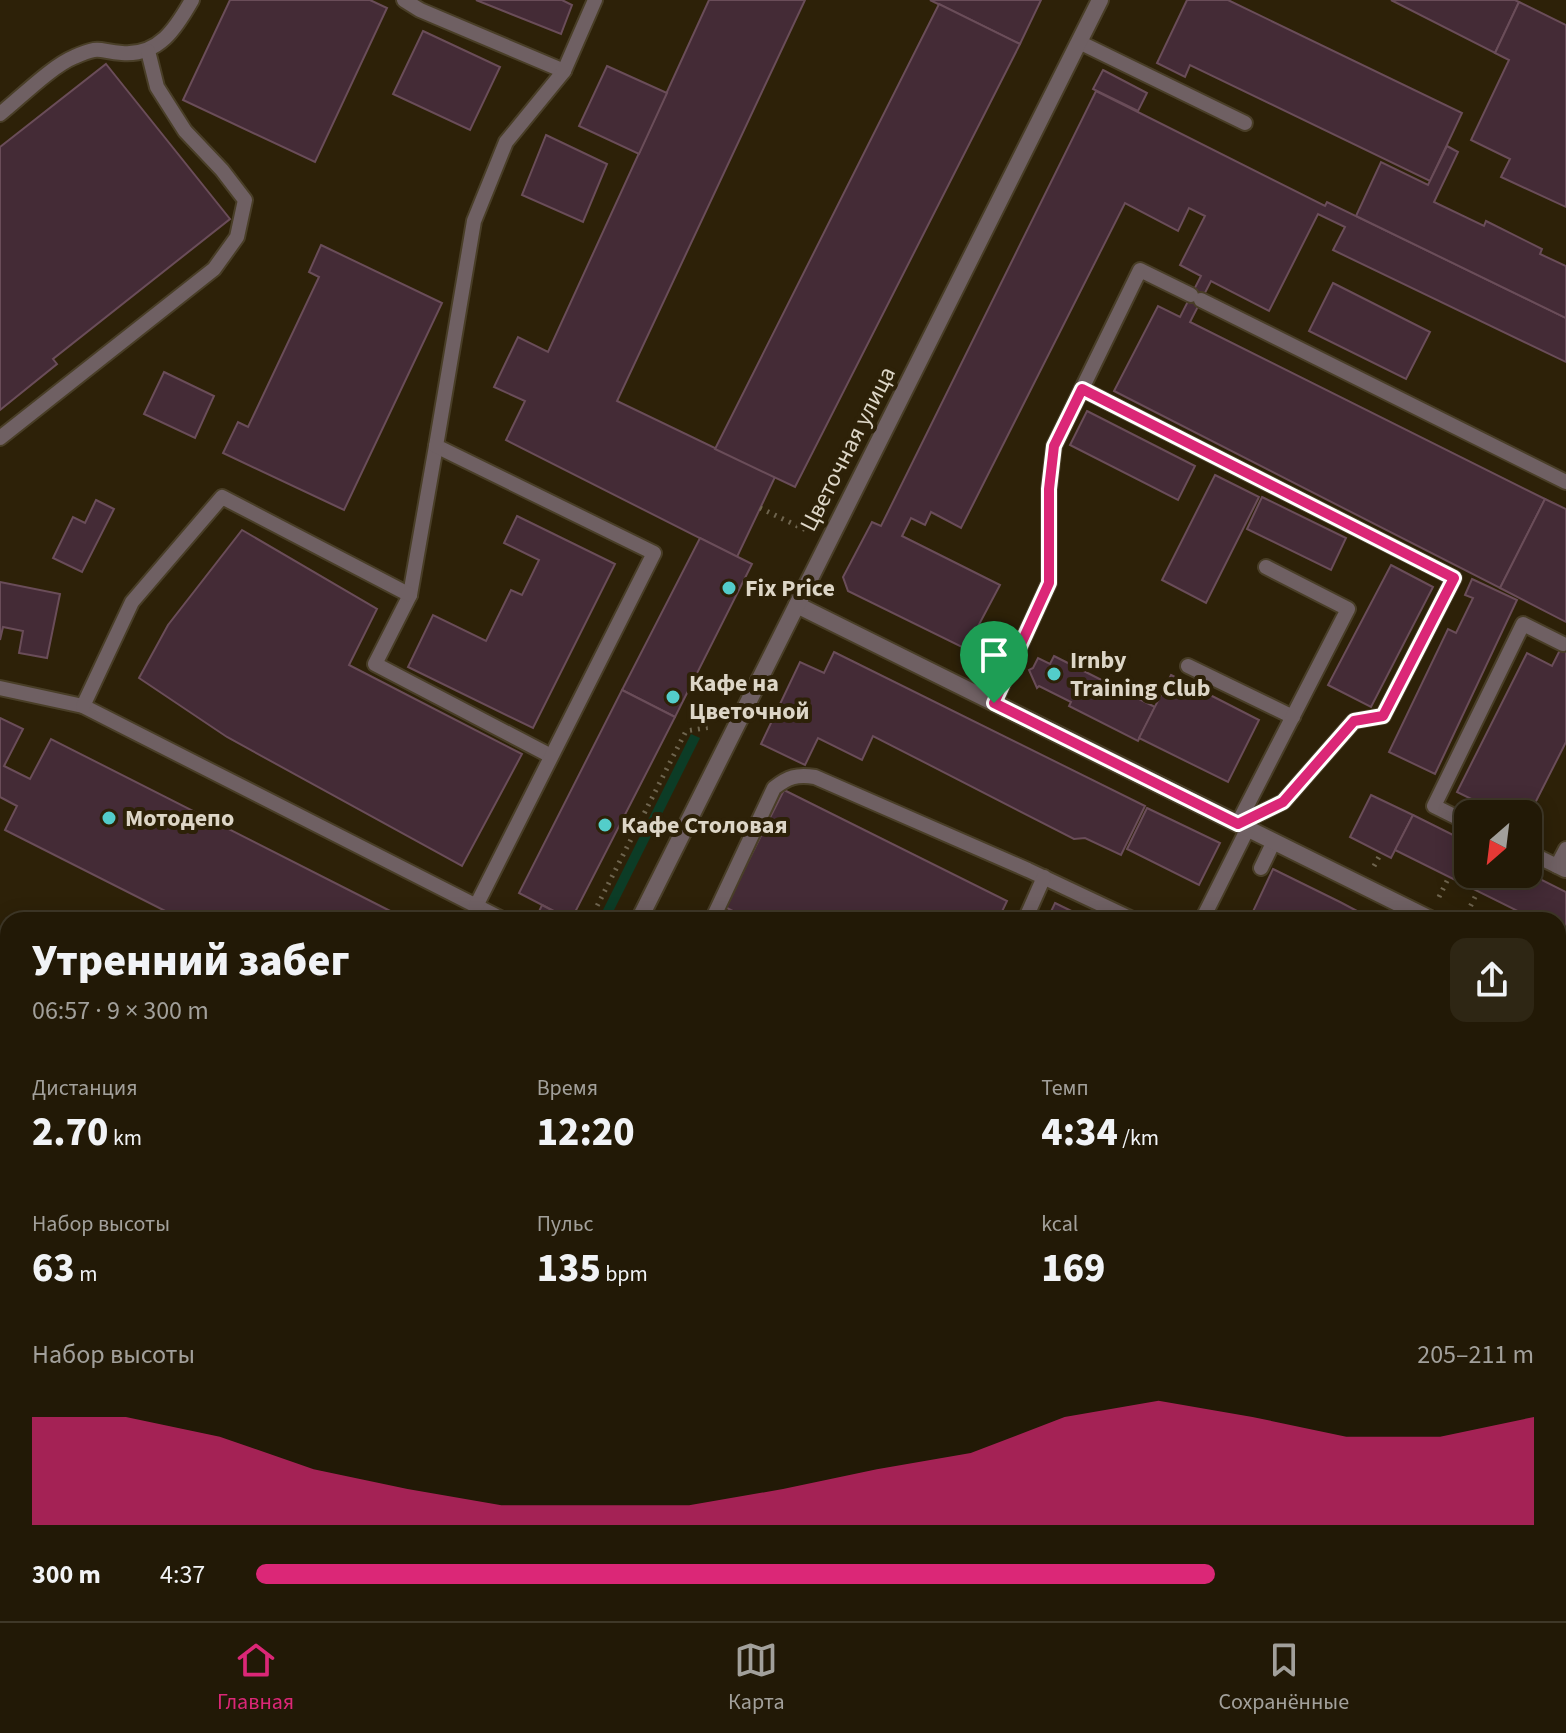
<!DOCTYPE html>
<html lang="ru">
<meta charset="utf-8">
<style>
:root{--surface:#221906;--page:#2e2614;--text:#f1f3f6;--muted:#a2a09b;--line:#3f3828;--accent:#db2777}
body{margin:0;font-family:"Source Sans 3",sans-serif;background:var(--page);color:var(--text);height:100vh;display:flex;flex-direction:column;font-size:30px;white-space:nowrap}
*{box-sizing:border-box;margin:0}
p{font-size:26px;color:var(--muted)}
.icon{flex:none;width:44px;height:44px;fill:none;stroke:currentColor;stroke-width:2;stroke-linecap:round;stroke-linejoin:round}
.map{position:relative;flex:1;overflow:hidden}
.panel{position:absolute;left:0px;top:912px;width:1566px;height:710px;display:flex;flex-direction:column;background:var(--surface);border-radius:24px 24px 0 0;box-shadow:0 4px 20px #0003,0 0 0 2px var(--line)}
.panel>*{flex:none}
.needle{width:52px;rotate:208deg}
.tools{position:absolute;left:1454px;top:800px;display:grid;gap:16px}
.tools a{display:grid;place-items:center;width:88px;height:88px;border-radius:16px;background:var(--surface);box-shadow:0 4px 20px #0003,0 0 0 2px var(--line);font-size:40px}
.pin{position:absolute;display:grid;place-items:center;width:68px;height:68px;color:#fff;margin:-82px -34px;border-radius:50% 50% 50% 0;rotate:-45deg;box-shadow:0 0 8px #0007}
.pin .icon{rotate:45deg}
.round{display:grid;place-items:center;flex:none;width:84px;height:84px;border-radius:16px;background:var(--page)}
.summary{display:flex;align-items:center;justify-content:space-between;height:136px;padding:0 32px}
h1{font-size:44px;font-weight:800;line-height:60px}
.metrics{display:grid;grid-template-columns:repeat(3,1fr);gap:12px;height:136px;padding:8px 32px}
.metrics div{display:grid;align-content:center}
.metrics b{font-size:40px;font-weight:800}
.metrics small{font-size:22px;font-weight:400}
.metrics p{font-size:22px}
.chart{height:224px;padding:16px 32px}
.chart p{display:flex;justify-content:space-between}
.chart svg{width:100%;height:144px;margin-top:8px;fill:var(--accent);opacity:.7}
ul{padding:0 32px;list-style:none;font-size:26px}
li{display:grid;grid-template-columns:128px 96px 1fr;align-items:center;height:60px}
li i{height:20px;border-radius:10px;background:var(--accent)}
.menu{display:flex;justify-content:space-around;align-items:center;height:112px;border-top:2px solid var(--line);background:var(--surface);font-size:22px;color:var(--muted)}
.menu a{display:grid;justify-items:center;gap:4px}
.menu .active{color:var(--accent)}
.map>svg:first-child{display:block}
.built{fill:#352605}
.green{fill:#0c3c26}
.building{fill:#442b36;stroke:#6a4d59;stroke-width:2}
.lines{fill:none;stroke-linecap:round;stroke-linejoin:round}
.lane-casing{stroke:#493e27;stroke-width:18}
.street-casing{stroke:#493e27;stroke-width:20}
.primary-casing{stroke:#493e27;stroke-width:24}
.path{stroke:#6f654f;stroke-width:5;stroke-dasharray:2 6;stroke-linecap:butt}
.lane{stroke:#6f6063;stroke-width:14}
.street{stroke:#6f6063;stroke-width:16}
.primary{stroke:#bb9da4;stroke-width:20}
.route-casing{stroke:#fff;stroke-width:16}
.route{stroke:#db2777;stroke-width:10}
.poi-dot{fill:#53cdca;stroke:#2d2108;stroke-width:3}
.labels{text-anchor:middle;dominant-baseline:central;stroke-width:8;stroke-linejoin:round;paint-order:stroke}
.street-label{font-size:24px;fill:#ddd6c7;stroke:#2d2108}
.poi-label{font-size:24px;font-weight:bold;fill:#ddd6c7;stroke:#2d2108;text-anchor:start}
</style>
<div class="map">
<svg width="1566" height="1621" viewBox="0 0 1566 1621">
<rect width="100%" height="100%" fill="#2d2108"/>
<path class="built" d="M696,1614h40l94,7h-204z"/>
<g class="green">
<path d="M691,734l9,4 -91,182h-11z"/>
<path d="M8,1581v33h225l-44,7h-189v-39z"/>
</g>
<g class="building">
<path d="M230,0h140l17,8 -72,154 -132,-62z"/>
<path d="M476,0h86l10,5 -11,29z"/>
<path d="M709,0h96l-188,401 158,76 -38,80 -231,-117 19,-39 -31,-14 24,-50 30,15z"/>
<path d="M930,0h111l-21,44z"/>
<path d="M1187,0h41l234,113 -32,68 -240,-116 -5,12 -28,-14z"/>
<path d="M1391,0h124l4,2 -24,51z"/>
<path d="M1519,2l47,23v182l-65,-30 9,-18 -39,-19 38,-80 -14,-7z"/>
<path d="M939,4l81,40 -225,443 -80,-38z"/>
<path d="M423,31l77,36 -30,63 -77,-36z"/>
<path d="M106,64l124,155 -177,140 4,5 -57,46v-263z"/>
<path d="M607,66l60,27 -28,61 -60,-28z"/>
<path d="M1103,70l44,23 -9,18 -45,-22z"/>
<path d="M1096,91l229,115 2,-4 239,116v44l-233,-112 12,-23 -27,-13 -49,97 -58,-30 -21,41 355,177 -45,89 -386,-197 44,-85 22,11 21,-41 -21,-11 25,-49 -16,-8 -11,23 -53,-28 -164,325 -30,-16 -6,13 -14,-7 -9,18 98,49 -34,64 -118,-58 -5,-14 29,-55 9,4z"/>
<path d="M546,135l61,29 -24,58 -61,-27z"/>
<path d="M1447,146l11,6 -24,50 50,24 2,-5 56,28 -2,5 26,12v52l-210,-102 25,-54 47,23z"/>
<path d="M321,245l121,58 -98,207 -121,-57 15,-31 10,5 71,-150 -10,-5z"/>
<path d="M1333,283l97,49 -24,47 -97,-48z"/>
<path d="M164,372l50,24 -19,42 -51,-24z"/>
<path d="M1087,411l108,55 -17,34 -108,-55z"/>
<path d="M1215,475l44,22 -53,106 -44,-23z"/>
<path d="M1262,497l84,41 -15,32 -84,-41z"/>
<path d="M1545,499l21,10v113l-66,-34z"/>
<path d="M96,500l18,9 -32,63 -29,-14 20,-41 12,6z"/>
<path d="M517,516l98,48 -82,164 -125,-61 25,-52 53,26 25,-51 11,5 17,-35 -35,-17z"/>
<path d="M242,530l135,79 -28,56 173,89 -60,112 -235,-129 -88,-59 29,-53z"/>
<path d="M700,538l52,26 -77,153 -53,-27z"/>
<path d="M1391,565l42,22 -62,120 -43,-22z"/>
<path d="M1472,579l45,21 -82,174 -46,-22 59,-123 8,4 17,-35 -8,-3z"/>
<path d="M0,582l60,12 -13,64 -28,-5 4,-22 -20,-4 -3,13z"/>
<path d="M1566,638v104l-38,75v-3h-51l7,-9 -27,-13 70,-139 25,13z"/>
<path d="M834,652l311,154 -24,49 -36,-17 -11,1 -201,-103 -11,24 -44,-22 -13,27 -44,-21 39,-82 24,11z"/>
<path d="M1054,656l101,51 -17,34 -69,-35 2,-4 -32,-16 -2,2 -8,-18 4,-2 5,-10 12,6z"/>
<path d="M1171,675l88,45 -31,62 -89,-44z"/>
<path d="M622,690l53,27 -104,203 -52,-27z"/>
<path d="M0,718l23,11 -19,37 26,13 21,-40 357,181h-225l-178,-90 12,-24 -17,-9z"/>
<path d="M784,790l223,111 -9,19h-248l-25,-13z"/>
<path d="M1371,795l42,20 -22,43 -41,-21z"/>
<path d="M1147,808l73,35 -21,42 -72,-36z"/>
<path d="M1413,815l46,23 9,-12v48l60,-1 38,19v43l-8,-4v-11h-22l-141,-70z"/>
<path d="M1273,869l67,33 34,18h-125z"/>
<path d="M1055,903l35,17h-43z"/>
<path d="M542,905l19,10 -3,5h-23z"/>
<path d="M1558,1014l8,4v12l-8,15z"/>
<path d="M1566,1189v108l-8,-3v-89z"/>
<path d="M1558,1294l8,3v65l-8,-4z"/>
<path d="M1566,1489v40l-8,-1v-23z"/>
</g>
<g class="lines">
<g class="lane-casing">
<g id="lane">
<path d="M404,0l16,10 144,61"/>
<path d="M1079,42l166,81"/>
<path d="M0,114c20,-16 52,-48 74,-57 27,-12 23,-6 48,-4 37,3 54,-25 70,-53"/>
<path d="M1201,300l365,182"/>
<path d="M1082,389l372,189 -71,138 -29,5 -71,81 -45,22"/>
<path d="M0,438l214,-169 23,-32 8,-37 -23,-30 -37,-39 -28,-44 -9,-36"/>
<path d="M436,446l-26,149 -35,69 176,92"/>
<path d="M1188,666l105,51"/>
<path d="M0,688l83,18 421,214"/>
<path d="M994,703l55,-120v-94l5,-43 86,-176 51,25"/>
<path d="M83,706l49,-104 90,-105 188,98"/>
<path d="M1238,823l110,-214 -82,-42"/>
<path d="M1468,823l-34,-17 89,-182 40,20"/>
<path d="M1528,852l29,14"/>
<path d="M1261,868l13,-27"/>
<path d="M1565,870l-8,-4 9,-17"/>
<path d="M476,906l178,-353 -218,-107 38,-225 32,-79 58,-71 31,-71"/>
<path d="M712,920l62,-132c14,-11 23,-14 41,-11l213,93 106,50"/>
<path d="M1025,920l19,-43"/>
<path d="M1202,920l46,-92"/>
<path d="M1558,1133l8,-8"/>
<path d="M628,1614l1,7"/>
</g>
</g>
<g class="street-casing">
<g id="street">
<path d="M797,605l635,315"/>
<path d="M639,920l461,-920"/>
<path d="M1558,982l8,4"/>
</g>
</g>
<g class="primary-casing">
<g id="primary">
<path d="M0,1557l8,-1"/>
<path d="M1558,1575h8"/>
<path d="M1343,1614l91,7"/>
<path d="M323,1621l45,-7"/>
</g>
</g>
<g class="path">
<path d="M760,508l48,23"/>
<path d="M1374,866l7,-13"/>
<path d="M1439,897l10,-20"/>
<path d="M1467,913l11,-22"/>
<path d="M590,920l96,-189 25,-4"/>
</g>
<use href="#lane" class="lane"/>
<use href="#street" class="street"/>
<use href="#primary" class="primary"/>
</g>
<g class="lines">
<g class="route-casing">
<path id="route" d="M1082,389l372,189 -71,138 -29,5 -71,81 -45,22 -244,-121 55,-120v-94l5,-43z"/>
</g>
<use href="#route" class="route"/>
</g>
<g class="poi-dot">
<circle cx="729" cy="588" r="8"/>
<circle cx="1054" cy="674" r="8"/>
<circle cx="673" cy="697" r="8"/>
<circle cx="109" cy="818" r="8"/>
<circle cx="605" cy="825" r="8"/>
</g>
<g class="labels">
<g class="street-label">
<text transform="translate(848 449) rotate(-63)">Цветочная улица</text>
</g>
<g class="poi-label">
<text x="745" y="588">Fix Price</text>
<text x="1070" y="660">Irnby<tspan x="1070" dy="28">Training Club</tspan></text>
<text x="689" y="683">Кафе на<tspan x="689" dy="28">Цветочной</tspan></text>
<text x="125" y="818">Мотодепо</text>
<text x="621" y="825">Кафе Столовая</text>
</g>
</g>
</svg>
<div class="tools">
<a><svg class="needle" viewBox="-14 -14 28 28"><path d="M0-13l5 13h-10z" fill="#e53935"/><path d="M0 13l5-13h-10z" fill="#a2a09b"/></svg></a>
</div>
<div class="pin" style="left:994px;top:703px;background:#1e9e55"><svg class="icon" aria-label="arrive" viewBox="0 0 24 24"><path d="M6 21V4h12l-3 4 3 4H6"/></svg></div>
<section class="panel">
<div class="summary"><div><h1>Утренний забег</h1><p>06:57 · 9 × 300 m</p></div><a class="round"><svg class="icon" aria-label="share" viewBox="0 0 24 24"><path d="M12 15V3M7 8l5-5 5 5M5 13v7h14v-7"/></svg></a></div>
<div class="metrics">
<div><p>Дистанция</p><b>2.70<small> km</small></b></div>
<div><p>Время</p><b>12:20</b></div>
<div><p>Темп</p><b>4:34<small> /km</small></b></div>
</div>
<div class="metrics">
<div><p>Набор высоты</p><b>63<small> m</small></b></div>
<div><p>Пульс</p><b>135<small> bpm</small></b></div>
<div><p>kcal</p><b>169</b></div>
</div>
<div class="chart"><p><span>Набор высоты</span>205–211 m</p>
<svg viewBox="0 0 160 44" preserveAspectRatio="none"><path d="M0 44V11L10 11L20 17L30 27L40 33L50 38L60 38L70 38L80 33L90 27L100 22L110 11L120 6L130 11L140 17L150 17L160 11V44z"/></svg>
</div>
<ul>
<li><b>300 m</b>4:37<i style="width:75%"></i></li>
</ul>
</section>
</div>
<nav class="menu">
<a class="active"><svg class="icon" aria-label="home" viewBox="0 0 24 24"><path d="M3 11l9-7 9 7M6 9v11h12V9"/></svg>Главная</a>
<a><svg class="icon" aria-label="map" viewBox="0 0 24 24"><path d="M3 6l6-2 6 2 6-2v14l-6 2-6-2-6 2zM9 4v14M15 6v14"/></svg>Карта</a>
<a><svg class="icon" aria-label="saved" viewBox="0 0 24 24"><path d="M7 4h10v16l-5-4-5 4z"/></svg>Сохранённые</a>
</nav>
